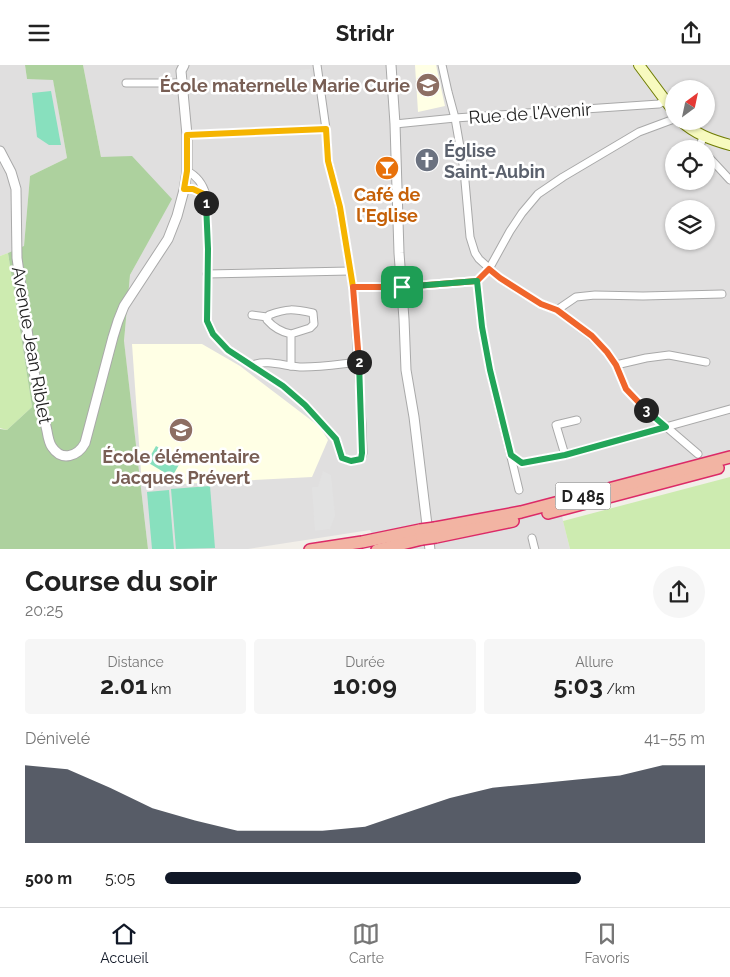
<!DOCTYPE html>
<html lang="fr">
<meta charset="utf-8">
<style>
:root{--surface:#fff;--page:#f6f6f6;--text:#222;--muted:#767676;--line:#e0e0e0;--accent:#111827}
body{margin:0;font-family:Raleway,sans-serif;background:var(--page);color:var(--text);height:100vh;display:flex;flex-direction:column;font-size:19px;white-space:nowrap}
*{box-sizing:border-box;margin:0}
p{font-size:16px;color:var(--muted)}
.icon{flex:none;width:28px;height:28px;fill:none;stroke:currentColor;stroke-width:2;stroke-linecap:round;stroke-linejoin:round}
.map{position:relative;height:484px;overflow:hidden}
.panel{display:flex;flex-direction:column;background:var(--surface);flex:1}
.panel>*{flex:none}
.needle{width:32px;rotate:33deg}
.tools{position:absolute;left:665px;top:15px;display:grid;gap:10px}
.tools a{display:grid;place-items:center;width:50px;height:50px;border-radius:50%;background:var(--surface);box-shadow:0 1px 4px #0004;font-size:25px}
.pin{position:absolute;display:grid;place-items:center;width:42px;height:42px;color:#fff;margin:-21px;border-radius:10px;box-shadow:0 2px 8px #0006}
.km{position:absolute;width:25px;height:25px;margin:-12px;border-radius:50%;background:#222;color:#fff;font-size:14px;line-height:25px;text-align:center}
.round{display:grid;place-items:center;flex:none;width:52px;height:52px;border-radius:26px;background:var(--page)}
.overview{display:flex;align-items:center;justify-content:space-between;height:85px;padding:0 25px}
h1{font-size:28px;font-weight:700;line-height:38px}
.metrics{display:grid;grid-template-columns:repeat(3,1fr);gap:8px;height:85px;padding:5px 25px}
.metrics div{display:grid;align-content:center;border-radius:5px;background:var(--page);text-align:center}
.metrics b{font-size:25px;font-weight:700}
.metrics small{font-size:14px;font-weight:400}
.metrics p{font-size:14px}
.chart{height:140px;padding:10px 25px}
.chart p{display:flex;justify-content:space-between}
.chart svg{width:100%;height:90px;margin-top:5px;fill:var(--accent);opacity:.7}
ul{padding:0 25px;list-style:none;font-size:16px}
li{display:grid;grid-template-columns:80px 60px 1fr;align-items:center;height:38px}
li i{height:12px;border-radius:6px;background:var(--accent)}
header{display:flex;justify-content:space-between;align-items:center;height:65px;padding:0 25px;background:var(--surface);font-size:22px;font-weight:700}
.tabs{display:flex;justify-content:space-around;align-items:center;height:70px;border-top:1px solid var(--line);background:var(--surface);font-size:14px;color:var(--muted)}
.tabs a{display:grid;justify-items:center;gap:2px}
.tabs .selected{color:var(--accent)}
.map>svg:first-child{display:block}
.residential{fill:#e0dfdf;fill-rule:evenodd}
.education{fill:#ffffe5}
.grass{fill:#cdebb0}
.forest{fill:#add19e}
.pitch{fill:#88e0be}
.parking{fill:#e2e2e2}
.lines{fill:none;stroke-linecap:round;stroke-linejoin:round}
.minor-casing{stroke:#a9a9a9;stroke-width:9}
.tertiary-casing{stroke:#a9a9a9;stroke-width:11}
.secondary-casing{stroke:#707d05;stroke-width:12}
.trunk-casing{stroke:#dc2a67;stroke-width:14}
.minor{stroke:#fff;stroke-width:7}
.tertiary{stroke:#fff;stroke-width:9}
.secondary{stroke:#f7fabf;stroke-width:10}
.trunk{stroke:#f2b4a3;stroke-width:11}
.trunk-bridge-casing{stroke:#dc2a67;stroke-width:14;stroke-linecap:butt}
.trunk-bridge{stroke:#f2b4a3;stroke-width:11}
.split-1-casing{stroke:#fff;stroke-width:10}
.split-2-casing{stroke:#fff;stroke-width:10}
.split-3-casing{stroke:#fff;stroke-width:10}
.split-4-casing{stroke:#fff;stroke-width:10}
.split-1{stroke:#f5b400;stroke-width:6}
.split-2{stroke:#22a559;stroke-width:6}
.split-3{stroke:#f0652b;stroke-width:6}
.split-4{stroke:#22a559;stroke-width:6}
.labels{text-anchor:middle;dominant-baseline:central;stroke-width:5;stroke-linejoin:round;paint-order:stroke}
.shield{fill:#fff;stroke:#646464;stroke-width:1}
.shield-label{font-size:16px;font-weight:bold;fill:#222}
.education-label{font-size:18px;font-weight:bold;fill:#785e54;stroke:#fff;text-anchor:end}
.street-label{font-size:18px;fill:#222;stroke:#fff}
.worship-label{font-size:18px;font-weight:bold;fill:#5b616d;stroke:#fff;text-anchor:start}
.food-label{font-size:18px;font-weight:bold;fill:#c56008;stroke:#fff}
</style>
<header><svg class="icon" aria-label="menu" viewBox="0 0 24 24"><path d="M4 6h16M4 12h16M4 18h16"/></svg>Stridr<svg class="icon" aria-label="share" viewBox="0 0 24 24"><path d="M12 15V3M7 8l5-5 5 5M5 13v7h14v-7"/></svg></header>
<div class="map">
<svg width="730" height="485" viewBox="0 0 730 485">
<rect width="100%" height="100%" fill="#f2efe9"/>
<g class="residential">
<path d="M0,0h25l2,14h26l14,79 -37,18 -6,71 -24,9z"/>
<path d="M83,0h647v387l-172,48 12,49h-190l-10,-19 -122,19h-100l-24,-207 6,-67 41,-76 -70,-42zM674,24h32v32h-32zM674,84h32v32h-32zM674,144h32v32h-32z"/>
</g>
<g class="education">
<path d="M415,0h21l9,41 -27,6z"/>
<path d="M132,279h70l38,22 80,61 8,13 -16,37 -170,9z"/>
</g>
<g class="grass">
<path d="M8,188l24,154 -25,23 -7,-2v-172z"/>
<path d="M730,412v72h-160l-7,-28z"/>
</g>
<path class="forest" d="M25,0h58l18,92 31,-1 40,43 -42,76 -6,66 24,208h-148v-120l7,1 25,-23 -24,-154 16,-7 6,-70 37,-18 -14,-78 -26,-1z"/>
<g class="pitch">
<path d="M51,26l10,54h-12l-12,-8 -5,-44z"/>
<path d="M156,381l25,15 -9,16 -25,-15z"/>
<path d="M210,421l5,62 -39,1 -5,-60z"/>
<path d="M169,425l5,59h-22l-5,-57z"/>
</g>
<g class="parking">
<path d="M310,4l3,14 -22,1v5l-7,1 -1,-9 14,-1 2,-10z"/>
<path d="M323,406l8,4 4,41 -5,13 -15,2 -3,-44h6z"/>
</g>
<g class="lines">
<g class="minor-casing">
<g id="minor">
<path d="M442,0l6,27 7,26 9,52 6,67 5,16 4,6 21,19 20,13 21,13 16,6 34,26 16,16 9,13 10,24 16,17 56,48"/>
<path d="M126,18h56"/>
<path d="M395,59l60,-6 204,-14 6,-4"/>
<path d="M187,70l139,-6"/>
<path d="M701,84l-1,-2 3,-11"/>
<path d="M706,89l24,26"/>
<path d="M187,106c10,5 16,13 19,24l2,54 -1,72 6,13 15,16 55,36 22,19 31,34 6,19 9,3 10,-2 2,-6 -1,-29 -9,-137 -13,-79 -12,-48 -2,-31 -9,-64"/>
<path d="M184,124h9l13,6"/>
<path d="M207,209l143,-3"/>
<path d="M477,216l5,46 8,43 29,120"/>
<path d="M353,222h49l75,-6 12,-12 21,-38 12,-18 16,-19 25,-17 76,-45 35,-13"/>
<path d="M557,245l19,-13 19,-2 48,1 79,-2"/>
<path d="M252,250l15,2"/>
<path d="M291,269c-10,-2 -17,-6 -24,-14l2,-5c19,-7 24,-6 44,-2l1,11 -4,4 -19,6v32"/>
<path d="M252,300c16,-6 35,2 51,2 19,0 37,-3 56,-5"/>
<path d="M616,300l30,-7 23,-3 37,7"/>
<path d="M511,390l11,8 43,-8 165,-46"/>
<path d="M565,390l-9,-30 21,-5"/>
<path d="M532,473l3,12"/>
</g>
</g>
<g class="tertiary-casing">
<g id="tertiary">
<path d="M391,0l4,59 4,129 5,66 2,51 8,47 16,133"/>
<path d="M0,86l11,21 5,17 1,69 14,100 16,73c1,6 2,12 5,16 10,15 26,9 33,-4l28,-106 5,-16 6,-15 44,-67 9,-23 7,-26 3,-19v-36l-6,-64 3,-6"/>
</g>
</g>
<g class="secondary-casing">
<g id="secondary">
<path d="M639,0l35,47"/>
<path d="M681,56c14,13 31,19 49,24"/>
</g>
</g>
<g class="trunk-casing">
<g id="trunk">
<path d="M548,448l170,-45"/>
<path d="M435,463l86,-16 209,-55"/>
<path d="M436,472l77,-16"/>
<path d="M310,485l52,-8 58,-12"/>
<path d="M377,485l45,-11"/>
</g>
</g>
<use href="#minor" class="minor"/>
<use href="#tertiary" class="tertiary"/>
<use href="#secondary" class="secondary"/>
<use href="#trunk" class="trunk"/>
<g class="trunk-bridge-casing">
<g id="trunk-bridge">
<path d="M420,465l15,-2"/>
<path d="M422,474l14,-2"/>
</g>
</g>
<use href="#trunk-bridge" class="trunk-bridge"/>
</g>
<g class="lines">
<g class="split-1-casing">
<path id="split-1" d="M206,138v-8l-13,-6h-9l3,-18v-36l139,-6 2,32 12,46 13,80h49"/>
</g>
<g class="split-2-casing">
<path id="split-2" d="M206,138l2,46 -1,72 6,13 15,16 55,36 22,19 31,34 6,19 9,3 10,-2 1,-6 -3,-91"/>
</g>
<g class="split-3-casing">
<path id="split-3" d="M359,297l-6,-75h49l75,-6 12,-12 11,9 41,26 16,6 35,26 15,16 9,13 10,24 20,21"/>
</g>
<g class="split-4-casing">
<path id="split-4" d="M402,222l75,-6 5,46 8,43 21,85 11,8 43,-8 101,-28 -20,-17"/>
</g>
<use href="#split-1" class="split-1"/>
<use href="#split-2" class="split-2"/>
<use href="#split-3" class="split-3"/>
<use href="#split-4" class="split-4"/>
</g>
<defs>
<g id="school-disc" transform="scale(1.25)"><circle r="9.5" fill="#8d6e63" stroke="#fff"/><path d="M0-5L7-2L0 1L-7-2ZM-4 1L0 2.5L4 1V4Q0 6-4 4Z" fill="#fff"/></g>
<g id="church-disc" transform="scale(1.25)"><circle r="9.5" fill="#6b7280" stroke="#fff"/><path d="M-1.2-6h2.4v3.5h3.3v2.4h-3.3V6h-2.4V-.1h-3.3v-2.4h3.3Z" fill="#fff"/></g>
<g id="bar-disc" transform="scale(1.25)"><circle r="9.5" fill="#e8710a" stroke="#fff"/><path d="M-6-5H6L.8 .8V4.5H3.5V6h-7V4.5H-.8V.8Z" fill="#fff"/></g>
</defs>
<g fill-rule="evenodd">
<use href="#school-disc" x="428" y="20"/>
<use href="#church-disc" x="427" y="95"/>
<use href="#bar-disc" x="387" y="103"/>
<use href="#school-disc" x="181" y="365"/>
</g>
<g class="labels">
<rect class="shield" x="555.5" y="417.5" width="55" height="27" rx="4"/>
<g class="shield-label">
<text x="583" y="431">D 485</text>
</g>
<g class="education-label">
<text x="410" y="20">École maternelle Marie Curie</text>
<text x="181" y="391" text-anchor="middle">École élémentaire<tspan x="181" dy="21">Jacques Prévert</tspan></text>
</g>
<g class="street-label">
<text transform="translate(530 48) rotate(-4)">Rue de l'Avenir</text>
<text transform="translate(32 280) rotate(80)">Avenue Jean Riblet</text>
</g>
<g class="worship-label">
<text x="444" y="85">Église<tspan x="444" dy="21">Saint-Aubin</tspan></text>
</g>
<g class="food-label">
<text x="387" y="129">Café de<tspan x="387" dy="21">l'Eglise</tspan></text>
</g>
</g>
</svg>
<div class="tools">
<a><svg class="needle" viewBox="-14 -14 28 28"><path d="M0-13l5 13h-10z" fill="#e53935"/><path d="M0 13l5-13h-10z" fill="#767676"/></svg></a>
<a><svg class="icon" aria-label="locate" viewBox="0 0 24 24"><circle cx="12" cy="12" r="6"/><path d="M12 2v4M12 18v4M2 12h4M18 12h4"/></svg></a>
<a><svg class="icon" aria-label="layers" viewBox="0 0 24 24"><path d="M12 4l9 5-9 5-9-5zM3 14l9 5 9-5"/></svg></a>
</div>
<div class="pin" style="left:402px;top:222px;background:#1e9e55"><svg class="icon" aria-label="arrive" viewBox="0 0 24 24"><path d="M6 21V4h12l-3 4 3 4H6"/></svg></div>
<b class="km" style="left:206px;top:138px">1</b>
<b class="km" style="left:359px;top:297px">2</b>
<b class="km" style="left:646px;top:345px">3</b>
</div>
<section class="panel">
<div class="overview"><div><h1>Course du soir</h1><p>20:25</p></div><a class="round"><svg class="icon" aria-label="share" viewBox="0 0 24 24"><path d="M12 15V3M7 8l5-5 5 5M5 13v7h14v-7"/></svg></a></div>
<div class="metrics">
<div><p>Distance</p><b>2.01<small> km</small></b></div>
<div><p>Durée</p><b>10:09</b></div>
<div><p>Allure</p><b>5:03<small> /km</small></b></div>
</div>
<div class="chart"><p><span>Dénivelé</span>41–55 m</p>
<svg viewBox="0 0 160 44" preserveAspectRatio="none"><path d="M0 44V6L10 8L20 17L30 27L40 33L50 38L60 38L70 38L80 36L90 29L100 22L110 17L120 15L130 13L140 11L150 6L160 6V44z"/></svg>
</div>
<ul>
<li><b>500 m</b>5:05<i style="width:77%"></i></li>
</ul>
</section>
<nav class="tabs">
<a class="selected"><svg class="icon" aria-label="home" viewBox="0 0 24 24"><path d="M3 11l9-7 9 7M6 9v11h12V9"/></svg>Accueil</a>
<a><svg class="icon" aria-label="map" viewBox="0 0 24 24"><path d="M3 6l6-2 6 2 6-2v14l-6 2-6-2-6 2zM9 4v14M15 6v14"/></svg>Carte</a>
<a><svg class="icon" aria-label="saved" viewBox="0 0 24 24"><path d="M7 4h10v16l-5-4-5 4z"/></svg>Favoris</a>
</nav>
